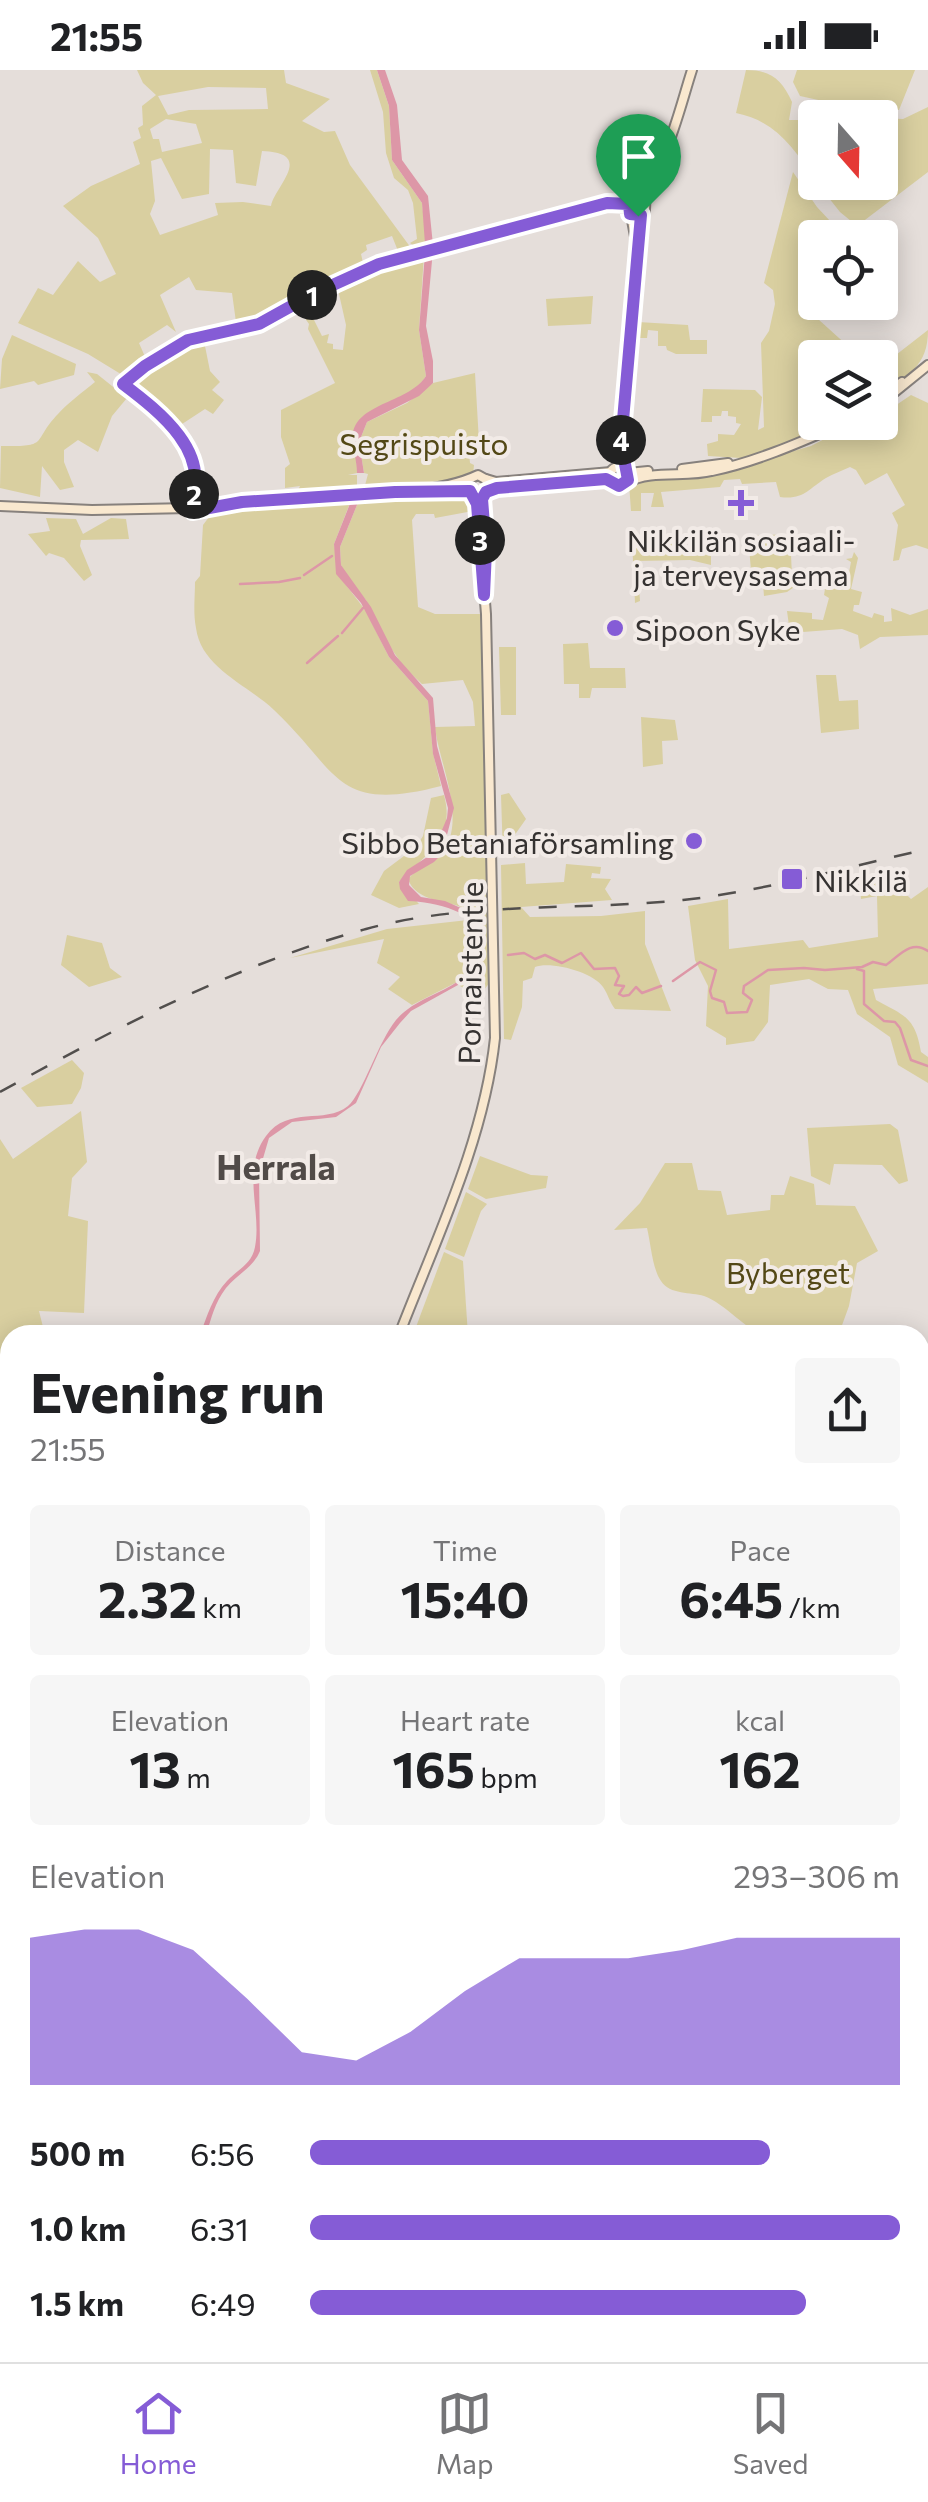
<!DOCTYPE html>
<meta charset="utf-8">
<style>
:root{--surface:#fff;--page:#f6f6f6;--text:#202124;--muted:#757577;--line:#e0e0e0;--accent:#855cd6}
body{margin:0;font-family:Commissioner,sans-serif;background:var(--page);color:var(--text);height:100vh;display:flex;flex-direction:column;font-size:38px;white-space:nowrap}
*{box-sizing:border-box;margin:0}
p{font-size:32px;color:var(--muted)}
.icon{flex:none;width:55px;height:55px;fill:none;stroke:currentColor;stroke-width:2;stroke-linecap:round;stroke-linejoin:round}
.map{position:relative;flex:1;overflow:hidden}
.side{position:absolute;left:0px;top:1255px;width:930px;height:1038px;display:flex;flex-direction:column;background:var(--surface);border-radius:30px 30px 0 0;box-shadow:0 5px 25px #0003}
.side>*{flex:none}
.needle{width:65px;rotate:160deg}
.controls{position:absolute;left:798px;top:30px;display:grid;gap:20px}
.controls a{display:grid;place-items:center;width:100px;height:100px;border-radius:10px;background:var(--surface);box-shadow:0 5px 25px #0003;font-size:50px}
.pin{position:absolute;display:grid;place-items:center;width:85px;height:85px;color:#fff;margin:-102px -42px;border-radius:50% 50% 50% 0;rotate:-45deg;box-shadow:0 0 10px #0007}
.pin .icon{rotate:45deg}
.km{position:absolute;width:50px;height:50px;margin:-25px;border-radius:50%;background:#222;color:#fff;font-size:28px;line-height:50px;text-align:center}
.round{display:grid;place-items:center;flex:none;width:105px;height:105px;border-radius:10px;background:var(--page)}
.head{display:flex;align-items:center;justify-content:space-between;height:170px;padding:0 30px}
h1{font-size:55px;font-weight:700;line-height:75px}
.figures{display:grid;grid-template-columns:repeat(3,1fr);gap:15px;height:170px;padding:10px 30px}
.figures div{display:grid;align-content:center;border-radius:10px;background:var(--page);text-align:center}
.figures b{font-size:50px;font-weight:700}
.figures small{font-size:28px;font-weight:400}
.figures p{font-size:28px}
.chart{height:280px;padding:20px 30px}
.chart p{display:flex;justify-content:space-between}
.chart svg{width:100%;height:180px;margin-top:10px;fill:var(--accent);opacity:.7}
ul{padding:0 30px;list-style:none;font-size:32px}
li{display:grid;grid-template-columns:160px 120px 1fr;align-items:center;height:75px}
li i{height:25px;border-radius:12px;background:var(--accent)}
.status{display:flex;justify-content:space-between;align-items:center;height:70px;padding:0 50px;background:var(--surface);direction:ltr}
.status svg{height:28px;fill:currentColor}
.tabs{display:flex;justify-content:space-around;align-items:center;height:140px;border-top:2px solid var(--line);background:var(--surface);font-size:28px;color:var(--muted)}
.tabs a{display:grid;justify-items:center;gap:5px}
.tabs .selected{color:var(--accent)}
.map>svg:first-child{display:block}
.green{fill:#d9cfa0;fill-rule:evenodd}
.water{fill:#dd97a7}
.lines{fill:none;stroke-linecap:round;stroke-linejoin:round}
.stream{stroke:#dd97a7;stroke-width:2.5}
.secondary-casing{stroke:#87817d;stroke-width:12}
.secondary{stroke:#f9e8cf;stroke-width:8}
.rail{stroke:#524f4d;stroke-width:2.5;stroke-dasharray:18 18;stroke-linecap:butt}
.route-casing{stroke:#fff;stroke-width:20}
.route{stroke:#855cd6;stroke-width:12}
.poi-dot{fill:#855cd6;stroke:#f2ebe7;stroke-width:4}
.labels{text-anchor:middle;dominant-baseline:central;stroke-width:8;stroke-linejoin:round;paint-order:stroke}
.park-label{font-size:30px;fill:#534816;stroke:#f2ebe7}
.poi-label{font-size:30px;fill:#353231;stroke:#f2ebe7;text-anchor:start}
.street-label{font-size:30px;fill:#353231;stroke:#f2ebe7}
.quarter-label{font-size:35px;font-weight:bold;fill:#514b48;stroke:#f2ebe7}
</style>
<div class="status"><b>21:55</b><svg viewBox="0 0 49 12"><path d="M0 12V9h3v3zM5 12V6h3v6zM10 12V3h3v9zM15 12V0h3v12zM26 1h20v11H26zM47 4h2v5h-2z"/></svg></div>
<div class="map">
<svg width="928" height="2292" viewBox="0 0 928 2292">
<rect width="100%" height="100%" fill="#e5deda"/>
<g class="green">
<path d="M137,0h147l2,13 44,16 -28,22 22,11 11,-1 15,34 61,83 -42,16 -1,-2 30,-11 -6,-15 -26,9 1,5 -6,4 3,13 -71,33 -32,20 -18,6 -7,-4 -4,-29 -36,-3 -7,-13 -29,18 16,37 -9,-7 -28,18 7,16 -22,17 -36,-22 -70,-31 20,-35 15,7 25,-34 22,21 16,-8 -18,-36 -35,-32 28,-20 49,-22 -7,-22 8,-4 -3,-10 5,-3 -1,-19 14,-11 -13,-12zM208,17l58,1 2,21 -79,1 -21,5 -10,-19zM166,49l30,5 6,19 -40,9 -3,-13h-6l-3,-10zM210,79l23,1 3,33 20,3 6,-35c54,2 13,35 9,55l-28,-4 -28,1 3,12 -58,20 -10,-21 5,-13 -4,-40 10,-3 21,41 27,-5z"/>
<path d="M370,0h7l12,36 3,54 30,43 5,44 -10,1 -7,-5 7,-4 -4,-36 -5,-13 -14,-12 -8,-25 -3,-41z"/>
<path d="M746,0c25,0 36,10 46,32l-3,18h26v59c-22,-31 -39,-58 -79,-66z"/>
<path d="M797,0h118l-16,40h-35l-64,-14 -7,-14z"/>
<path d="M928,37v65l-71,54 -17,-14 -23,-29 63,-1v-64l23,1z"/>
<path d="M793,102l24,35 28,30 -30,1v64l3,1v16l42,38 -45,1v64l23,1 -66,27 -31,8 -33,-2 -1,-12 11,-3v-7l16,1 7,-11 -5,-1v-6l-8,-1v-5h-6l-1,5h-9v6h-11l2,-33 52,1 7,7 -4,33 6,-3 -3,-84 8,-12 6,-27 -2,-14 -9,-7z"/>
<path d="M424,185l-5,75 7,46c-16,26 -51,26 -70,49l1,48 -9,2h9v10l-23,59 8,36 24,31 23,46 39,44 5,52 8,33c-107,28 -102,-15 -167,-76 -26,-25 -73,-42 -78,-82 -3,-15 -1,-31 -1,-46l5,-6 3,-51 12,-16 79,-11 6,-12 -15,2v-20l5,-4 -9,-27v-27l54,-27 -27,-54 1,-5 -10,-14 8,-4 15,30 7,-2 -2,9 6,1v5l10,1 3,-25 -7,-31 2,-7z"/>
<path d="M593,226l-2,28 -43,2 -2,-27z"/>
<path d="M638,252l50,3 2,15h17v14h-31l-9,-4 -1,-4h-8v-15l-10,-1 -1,8h-11z"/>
<path d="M928,260c0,37 -20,44 -48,64v-34l8,-6 4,4z"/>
<path d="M12,265l64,29 -2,11 -36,10 -4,-4 -34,8 2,-30z"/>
<path d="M204,271l6,30 10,11 -8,8 12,10 -11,14 -8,-5 -26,17 -44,-42 35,-25z"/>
<path d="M87,302l10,2 30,24 -15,18 -14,36 -20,-12 -14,10v12l10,25 -14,3 -18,-24 -2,31 -40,-9 1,-42c50,1 30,-4 57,-32 11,-12 25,-22 37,-32z"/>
<path d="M475,303l4,69 -11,1 2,20 4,2 -1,10 -17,7 -93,11 5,-19 -4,-1 -5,-31 8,-20 40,-19 26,-20z"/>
<path d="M911,325l17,8v146l-12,-4 -14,4 -3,11 -6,1 5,-36 -6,-12 13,-8 -18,-32 -22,12 -9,-15 -6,-3c-7,3 -17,7 -24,11 -18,11 -22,22 -46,19l-4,-15 -34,2 -2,-5 -16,1 -4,7 -59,5 3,15h-13l3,-14h-13v18h-10l-2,-28 94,-12 88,-25 44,-23 25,-1v-6z"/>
<path d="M468,424l6,9 -1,8 -38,7 -1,-4h-18l-4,6 6,87 17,7h51l10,360 -12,16 -9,4 -15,-8c12,-13 26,-32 24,-50 -5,-46 -63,-22 -76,-57 8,-10 21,-14 31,-23 31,-31 0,-92 -4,-129l40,-1 -2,-24 -10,-22 -41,4 -18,-17 -20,-29 -18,-38 -20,-24 -5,-11 -1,-18 21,-52z"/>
<path d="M46,448l30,1 7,15 28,-16 15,1 3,20 -48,1 -1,6 12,29 -8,6 -20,-23 -15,-5 -3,3 -18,-22 22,-3z"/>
<path d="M790,464l2,42 34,8 2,-5 19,4 4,-21 -5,-3 6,-1 2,-6 4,6 -7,31 11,3 -3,13h-5l-1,6 19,7 2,-5 10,3v6l8,-1 -1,-13 19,7 18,-6v26l-48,2 -20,12 -2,-14 -16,-6 -52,4 -3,-22 25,2v6l11,1 6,-22 -5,-3 1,-6 -28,-4 -10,7 -23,4 -2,-24 -11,-2 -3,-34z"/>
<path d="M632,470l41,4 4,7 34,-1v15l-21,-5 -53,1 3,40 -5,2z"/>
<path d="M588,573l2,25h35l1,20h-34l-2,10h-11v-14h-15l-1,-40z"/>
<path d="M499,577h17v68h-15z"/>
<path d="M816,605h20l3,26 19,-1 1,29 -38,4z"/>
<path d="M641,647l34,3 3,20 -16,1 1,23 -20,3z"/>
<path d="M509,723l17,26 -12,17 9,21h-20l-2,-62z"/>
<path d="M444,725c12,45 -19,59 -45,87l20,22 -20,4 -28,-13 13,-24 32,-24 7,-11 8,-38z"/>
<path d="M525,793l1,21 38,-2 2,-18 35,3 -1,7 -8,-1 -1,5 20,1 -6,10 7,11 -91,7 9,10 71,-1 44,-5v33l26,67 -56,-2c-5,-6 -7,-15 -12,-22 -10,-15 -52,-26 -68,-20l-3,11 -9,3 -1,26 -11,33 -7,-1 -3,-174z"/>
<path d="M897,804l4,15 10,10 17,-12v97l-55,5 3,11c29,16 39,17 45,52l7,5v26l-30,-18 -8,-28 -33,-23 -9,-24 -20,-1 -19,-10 -39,6 -2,37 -14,19 -28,4v-7l-20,-12 2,-40 -13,-26 -7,-54 40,-7 1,50 74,-9 6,8 69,-11 -1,-41 -16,3 -1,-15 18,-1z"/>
<path d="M468,850l9,11 -1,15 -13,33 -51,26 -24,-16 12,-12 -23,-14 7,-24 -94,19 97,-29z"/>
<path d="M67,865l35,8 8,25 12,9 -33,10 -28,-22z"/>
<path d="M72,990l12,13 -3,15 -9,16 -35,3 -16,-19z"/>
<path d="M81,1041l6,51 -15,16 -4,38 20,5 -4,92 -45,-2 6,24h-35v190l-10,-3v-383l13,20z"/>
<path d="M890,1054l8,6 10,51 -9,3 -17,-19 -48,-1 -4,21 -19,-9 -4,-48z"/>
<path d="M480,1086l51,19 17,1 -2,12 -60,11 -18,-10z"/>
<path d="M665,1093h27l6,27 23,1 6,24 43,-5 1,-15h13l6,-19 24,8 2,21 39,1 23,45 -21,12 -8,43 -8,22c-16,8 -59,12 -78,7 -15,-4 -39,-32 -59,-39 -13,-4 -34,-1 -43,-15 -9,-13 -10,-37 -14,-53l-33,2 26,-27z"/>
<path d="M466,1122l21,12 -6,7 -17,46 -19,-8z"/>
<path d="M444,1182l19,9 5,74h-55z"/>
<path d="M928,2074v218h-605l-3,-9 600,-1v-203z"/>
</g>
<g class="water">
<path d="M377,0h8l12,35 5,55 26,36 5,49 -8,-1 -3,-41 -30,-43 -3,-54z"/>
<path d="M433,180l-7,76 7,35v22l-14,13 -52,26 -8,20 5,31h-7c0,-12 -5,-27 -4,-40 5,-30 57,-31 73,-57l-7,-46 6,-77z"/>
<path d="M361,425l-21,52 1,18 30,42 24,48 38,43 4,48 17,62 -12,46 -8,8 -24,14 -1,9 12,12 24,4 34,15 4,6 2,24 -18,34 -56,31 -11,12 -19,24 -25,56 -20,14 -44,5 -23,16 -10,34 1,79c-7,17 -23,23 -34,37 -11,14 -15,31 -20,47h-6c7,-19 13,-39 27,-54 11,-12 25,-17 28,-34 7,-36 -14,-77 11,-111 23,-31 58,-11 82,-30 15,-13 30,-64 48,-86 17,-20 43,-25 64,-40 8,-5 12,-16 16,-25 19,-40 -37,-53 -68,-54l-8,-12 -1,-7 8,-12 25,-16 15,-36 1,-10 -15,-54 -5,-53 -39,-44 -28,-54 -25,-29 -2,-30 19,-48z"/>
</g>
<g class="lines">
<g class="stream">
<path d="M304,505l28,-19"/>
<path d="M240,514l39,-2 21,-4"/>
<path d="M342,563l21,-25"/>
<path d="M307,593l31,-27"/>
<path d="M508,885l16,-2 11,6 10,-4 17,8 19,-10 13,16 21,-1 4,8 -4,9 9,1 -5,8 4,2 6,-1 7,-8 6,6 19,-7"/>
<path d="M857,899l7,2v33l20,17 11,1 5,6 11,32 17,6"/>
<path d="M673,911l27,-19 16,8 -6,21 2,7 12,4 3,11 20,-1 5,-12 -9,-7 1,-7 24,-16 36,-2 21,2 37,-3 11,-5 13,3c13,-9 25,-26 42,-14"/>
<path d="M927,1512l1,-4"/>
<path d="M920,1537l5,-20"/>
<path d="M920,1959l8,5"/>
</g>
<g class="secondary-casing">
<g id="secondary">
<path d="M629,134c37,-29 49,-91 63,-134"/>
<path d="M638,159l7,-19 1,-24"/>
<path d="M880,328l22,-16"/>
<path d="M880,334l48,-39"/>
<circle cx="619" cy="407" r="10"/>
<path d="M623,398l-2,-25 4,-72 13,-118 -9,-49"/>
<path d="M682,399l46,-6"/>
<path d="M628,403l20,-2"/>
<path d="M486,409l10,3 115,-10"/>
<path d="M626,413c26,-14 59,-5 86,-12 47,-10 91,-30 135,-49"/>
<path d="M430,422l40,-1"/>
<path d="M486,422l11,-4 108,-9 5,3"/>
<path d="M484,423l2,77"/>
<path d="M194,427c4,-56 -29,-81 -71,-113l37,-28 28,-15 66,-15 125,-62 228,-61 22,1"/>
<path d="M0,436l92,4 98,-2"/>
<path d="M203,439l-2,-11 -7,-1 -4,4v7l7,4c21,-11 50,-11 75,-12 55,-4 159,-2 206,-25l9,5v11l-7,4 -7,-1 -4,-6 1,-9"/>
<path d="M399,1265c37,-96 85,-194 96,-297l-9,-424 -9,-110 -5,-11"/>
<path d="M920,1837l8,8"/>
<path d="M0,1971l10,3"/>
<path d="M72,2282l2,10"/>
</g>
</g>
<use href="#secondary" class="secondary"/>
<path class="rail" d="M0,1022c116,-64 237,-128 366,-163 102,-28 213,-18 317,-29 82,-9 164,-33 245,-51"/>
</g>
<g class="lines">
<g class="route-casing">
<path id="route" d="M607,133l22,1 1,10 11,1 -20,228 7,37 -9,6 -13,-7 -109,9 -11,4 -4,7 4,51 -2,45 -7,-91 -7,-13 -75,1 -153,10 -49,9 -4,-6c25,-51 -29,-93 -66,-121l22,-18 43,-26 71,-16 54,-30 66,-30z"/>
</g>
<use href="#route" class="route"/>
</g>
<g class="poi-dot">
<path d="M736 418h10v10h10v10h-10v10h-10v-10h-10v-10h10z"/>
<circle cx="615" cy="558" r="10"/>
<circle cx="694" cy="771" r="10"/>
<rect x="780" y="797" width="24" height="24" rx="5"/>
</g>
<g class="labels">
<g class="park-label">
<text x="424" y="372">Segrispuisto</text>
<text x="788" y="1201">Byberget</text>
</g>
<g class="poi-label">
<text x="741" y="469" text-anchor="middle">Nikkilän sosiaali-<tspan x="741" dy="34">ja terveysasema</tspan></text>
<text x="635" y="558">Sipoon Syke</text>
<text x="674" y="771" text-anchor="end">Sibbo Betaniaförsamling</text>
<text x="814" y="809">Nikkilä</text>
</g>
<g class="street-label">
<text transform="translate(469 903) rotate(-89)">Pornaistentie</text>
</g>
<g class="quarter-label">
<text x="276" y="1095">Herrala</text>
</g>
</g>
</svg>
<div class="controls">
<a><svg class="needle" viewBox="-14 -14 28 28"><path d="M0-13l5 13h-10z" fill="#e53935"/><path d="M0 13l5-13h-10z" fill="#757577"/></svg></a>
<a><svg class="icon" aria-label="locate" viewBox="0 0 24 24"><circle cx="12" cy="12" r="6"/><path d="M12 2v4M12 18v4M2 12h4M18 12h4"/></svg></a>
<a><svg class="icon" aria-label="layers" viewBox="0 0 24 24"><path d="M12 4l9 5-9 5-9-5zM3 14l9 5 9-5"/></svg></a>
</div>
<div class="pin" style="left:638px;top:146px;background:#1e9e55"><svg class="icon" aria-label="arrive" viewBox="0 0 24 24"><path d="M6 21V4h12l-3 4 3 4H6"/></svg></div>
<b class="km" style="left:312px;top:225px">1</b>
<b class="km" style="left:194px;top:424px">2</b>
<b class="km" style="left:480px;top:470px">3</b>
<b class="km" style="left:621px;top:370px">4</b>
<section class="side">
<div class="head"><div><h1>Evening run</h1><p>21:55</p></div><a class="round"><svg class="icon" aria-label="share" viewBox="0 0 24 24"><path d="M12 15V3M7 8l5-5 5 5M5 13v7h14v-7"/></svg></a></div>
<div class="figures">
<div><p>Distance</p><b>2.32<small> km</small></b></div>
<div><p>Time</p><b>15:40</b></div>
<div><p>Pace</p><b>6:45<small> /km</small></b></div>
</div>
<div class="figures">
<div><p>Elevation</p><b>13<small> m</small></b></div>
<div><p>Heart rate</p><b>165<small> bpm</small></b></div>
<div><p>kcal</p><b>162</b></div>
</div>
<div class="chart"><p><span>Elevation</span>293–306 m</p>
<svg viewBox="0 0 160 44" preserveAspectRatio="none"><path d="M0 44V8L10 6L20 6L30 11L40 23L50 36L60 38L70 31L80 21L90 13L100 13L110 13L120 11L130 8L140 8L150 8L160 8V44z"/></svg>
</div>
<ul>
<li><b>500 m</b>6:56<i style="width:78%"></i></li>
<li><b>1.0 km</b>6:31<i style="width:100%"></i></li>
<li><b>1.5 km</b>6:49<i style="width:84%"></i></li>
</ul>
</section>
</div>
<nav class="tabs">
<a class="selected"><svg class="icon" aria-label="home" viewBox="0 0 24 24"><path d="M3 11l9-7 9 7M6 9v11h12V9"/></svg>Home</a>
<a><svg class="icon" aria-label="map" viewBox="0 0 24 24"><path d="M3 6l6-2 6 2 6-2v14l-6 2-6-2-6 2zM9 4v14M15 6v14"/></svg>Map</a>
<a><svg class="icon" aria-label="saved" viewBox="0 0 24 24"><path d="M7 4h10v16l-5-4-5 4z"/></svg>Saved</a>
</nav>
